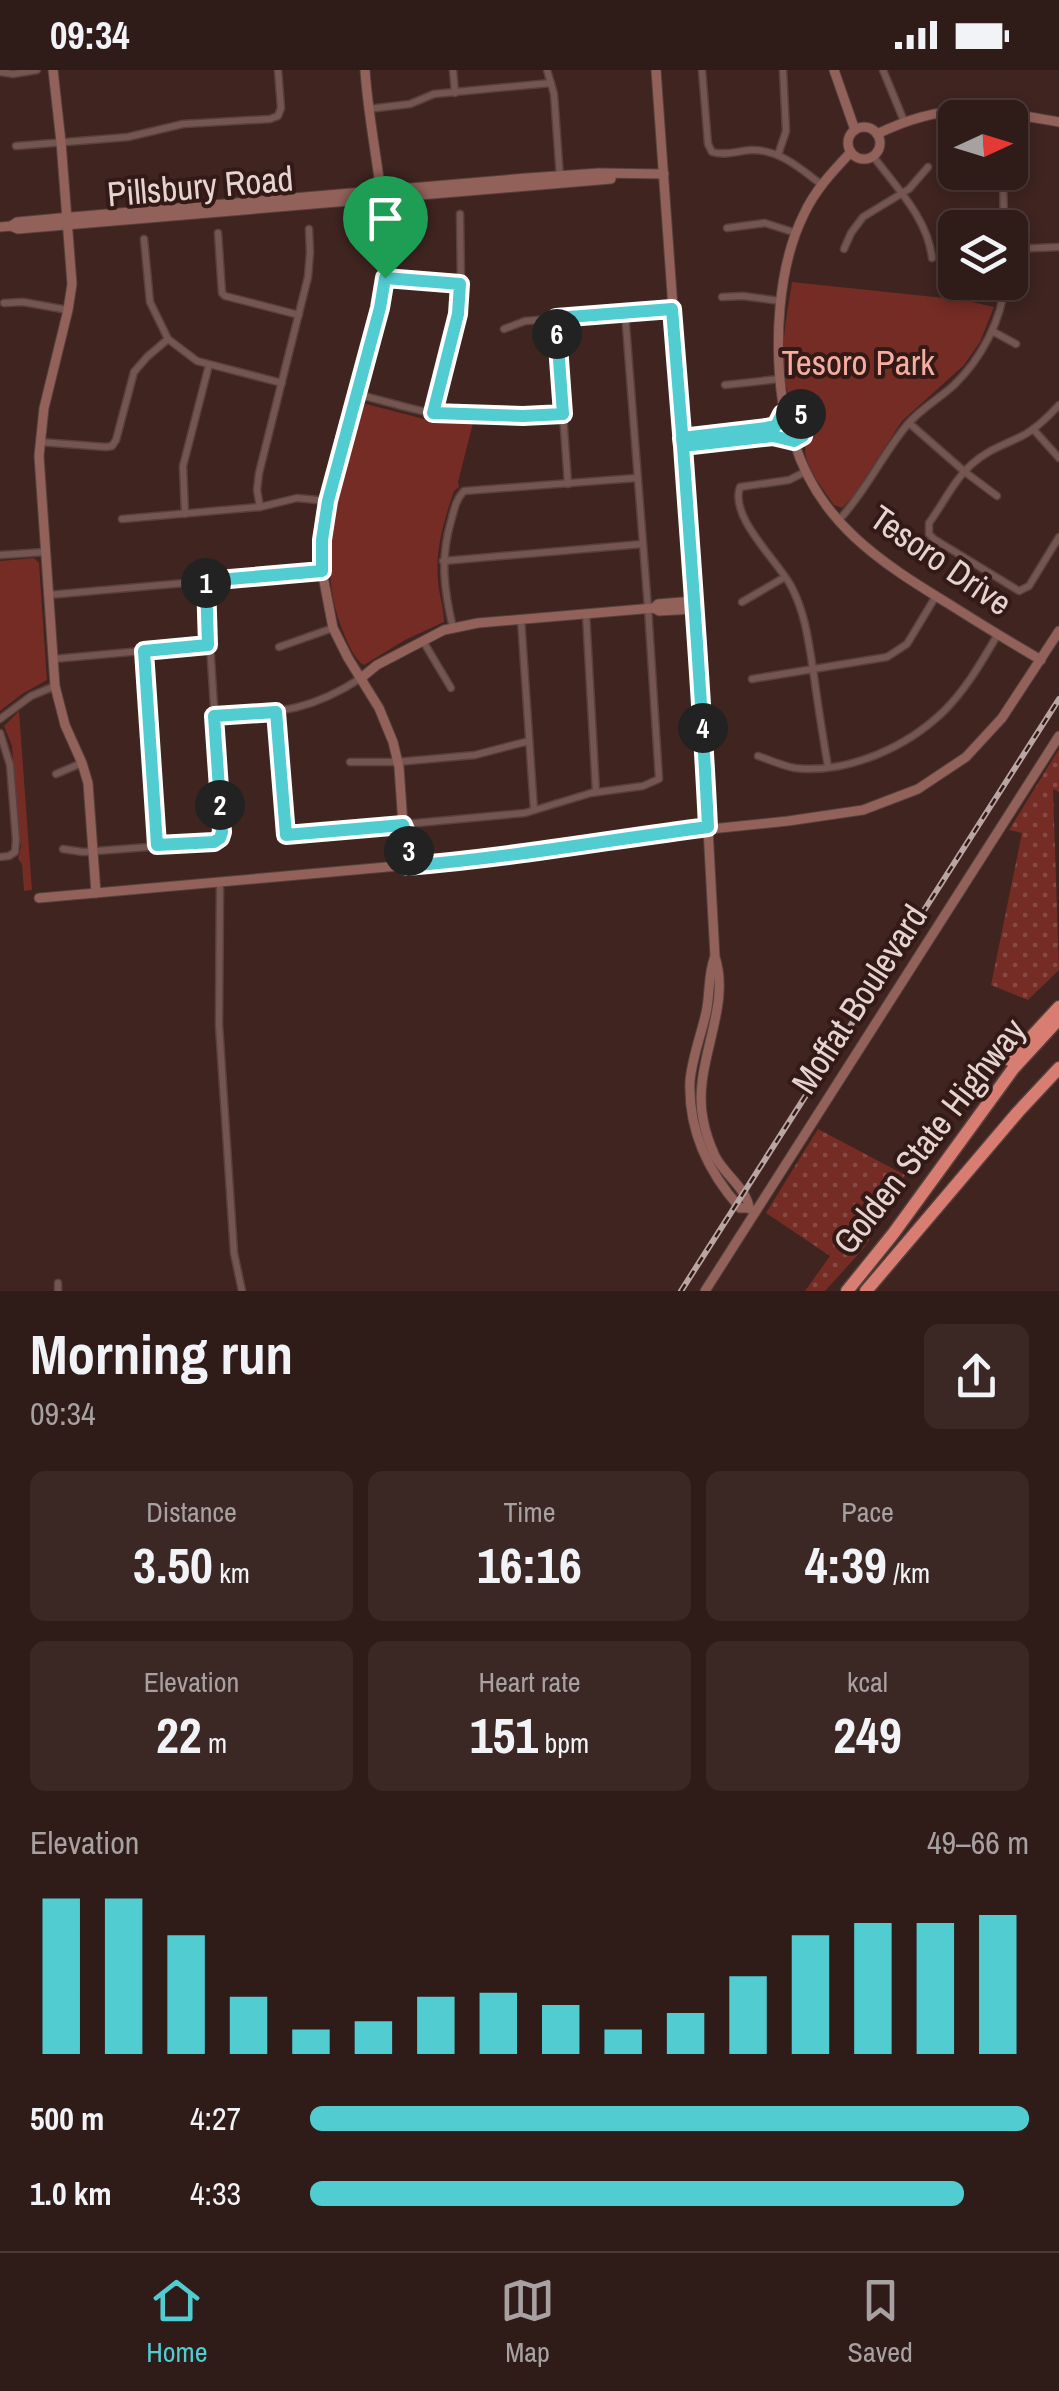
<!DOCTYPE html>
<meta charset="utf-8">
<style>
:root{--surface:#2f1b18;--page:#3b2825;--text:#f1f3f6;--muted:#a7a1a2;--line:#4a3937;--accent:#51ccd1}
body{margin:0;font-family:"Archivo Narrow",sans-serif;background:var(--page);color:var(--text);height:100vh;display:flex;flex-direction:column;font-size:38px;white-space:nowrap}
*{box-sizing:border-box;margin:0}
p{font-size:32px;color:var(--muted)}
.icon{flex:none;width:55px;height:55px;fill:none;stroke:currentColor;stroke-width:2;stroke-linecap:round;stroke-linejoin:round}
.map{position:relative;height:1221px;overflow:hidden}
.panel{display:flex;flex-direction:column;background:var(--surface);flex:1}
.panel>*{flex:none}
.needle{width:65px;rotate:86deg}
.controls{position:absolute;left:938px;top:30px;display:grid;gap:20px}
.controls a{display:grid;place-items:center;width:90px;height:90px;border-radius:15px;background:var(--surface);box-shadow:0 5px 15px #0003,0 0 0 2px var(--line);font-size:50px}
.pin{position:absolute;display:grid;place-items:center;width:85px;height:85px;color:#fff;margin:-102px -42px;border-radius:50% 50% 50% 0;rotate:-45deg;box-shadow:0 0 10px #0007}
.pin .icon{rotate:45deg}
.km{position:absolute;width:50px;height:50px;margin:-25px;border-radius:50%;background:#222;color:#fff;font-size:28px;line-height:50px;text-align:center}
.round{display:grid;place-items:center;flex:none;width:105px;height:105px;border-radius:15px;background:var(--page)}
.overview{display:flex;align-items:center;justify-content:space-between;height:170px;padding:0 30px}
h1{font-size:55px;font-weight:800;line-height:75px}
.figures{display:grid;grid-template-columns:repeat(3,1fr);gap:15px;height:170px;padding:10px 30px}
.figures div{display:grid;align-content:center;border-radius:15px;background:var(--page);text-align:center}
.figures b{font-size:50px;font-weight:800}
.figures small{font-size:28px;font-weight:400}
.figures p{font-size:28px}
.chart{height:280px;padding:20px 30px}
.chart p{display:flex;justify-content:space-between}
.chart svg{width:100%;height:180px;margin-top:10px;stroke:var(--accent);stroke-width:6}
ul{padding:0 30px;list-style:none;font-size:32px}
li{display:grid;grid-template-columns:160px 120px 1fr;align-items:center;height:75px}
li i{height:25px;border-radius:12px;background:var(--accent)}
.status{display:flex;justify-content:space-between;align-items:center;height:70px;padding:0 50px;background:var(--surface);direction:ltr}
.status svg{height:28px;fill:currentColor}
.menu{display:flex;justify-content:space-around;align-items:center;height:140px;border-top:2px solid var(--line);background:var(--surface);font-size:28px;color:var(--muted)}
.menu a{display:grid;justify-items:center;gap:5px}
.menu .selected{color:var(--accent)}
.map>svg:first-child{display:block}
.grass{fill:url(#grass-dots)}
.park{fill:#742c25}
.lines{fill:none;stroke-linecap:round;stroke-linejoin:round}
.street-casing{stroke:#57403d;stroke-width:9}
.secondary-casing{stroke:#57403d;stroke-width:11}
.highway-casing{stroke:#57403d;stroke-width:15}
.street{stroke:#745550;stroke-width:6}
.secondary{stroke:#92615a;stroke-width:9}
.highway{stroke:#d87d71;stroke-width:12}
.rail-casing{stroke:#b9a5a1;stroke-width:6}
.rail{stroke:#341a17;stroke-width:2.5;stroke-dasharray:8;stroke-linecap:butt}
.route-casing{stroke:#fff;stroke-width:20}
.route{stroke:#51ccd1;stroke-width:12}
.labels{text-anchor:middle;dominant-baseline:central;stroke-width:8;stroke-linejoin:round;paint-order:stroke}
.street-label{font-size:35px;fill:#e6d4d1;stroke:#341a17}
.park-label{font-size:35px;fill:#f5ada2;stroke:#341a17}
</style>
<div class="status"><b>09:34</b><svg viewBox="0 0 49 12"><path d="M0 12V9h3v3zM5 12V6h3v6zM10 12V3h3v9zM15 12V0h3v12zM26 1h20v11H26zM47 4h2v5h-2z"/></svg></div>
<div class="map">
<svg width="1059" height="1221" viewBox="0 0 1059 1221">
<defs>
<pattern id="grass-dots" width="8" height="8" patternUnits="userSpaceOnUse" patternTransform="scale(2.5)"><rect width="8" height="8" fill="#742c25"/><path d="M2 2h.1M6 6h.1" fill="none" stroke="#884a44" stroke-width="1.8" stroke-linecap="round"/></pattern>
</defs>
<rect width="100%" height="100%" fill="#3f2420"/>
<g class="grass">
<path d="M1059,679v43l-6,-3 6,181 -31,30 -37,-15 31,-152 -13,-3z"/>
<path d="M818,1059l87,46 -18,37 -23,36 -39,43h-20l25,-35 -64,-43z"/>
</g>
<g class="park">
<path d="M792,212l171,18 31,7 -14,35 -16,23 -62,56 -49,75 -11,12 -8,-3c-10,-15 -27,-35 -29,-54 -1,-11 7,-20 4,-30 -3,-14 -19,-17 -22,-31 -9,-35 0,-74 5,-108z"/>
<path d="M366,334l62,16 45,3 -15,59 1,5 -5,4c-10,30 -19,58 -16,90 1,14 6,27 6,41l-39,18 -41,25c-10,-6 -15,-20 -20,-31 -32,-76 -3,-151 16,-226z"/>
<path d="M34,488l5,5 8,117 -25,14 -22,17v-150z"/>
<path d="M19,641l13,179 -8,1 -2,-27 -4,-5 3,-12 -3,-15 -6,-86 -8,-20z"/>
</g>
<g class="lines">
<g class="street-casing">
<g id="street">
<path d="M453,0l2,23"/>
<path d="M547,0l7,24 6,84"/>
<path d="M702,0l6,74 4,8c13,4 26,-1 39,-2 28,-1 50,19 71,35"/>
<path d="M883,0l21,51"/>
<path d="M0,2l13,2 24,-4"/>
<path d="M368,39l42,-5 24,-10 117,-11"/>
<path d="M1010,59l3,-16"/>
<path d="M16,76l112,-9 55,-13 87,-5 8,-3 3,-8 -3,-38"/>
<path d="M778,85l8,-24 -3,-61"/>
<path d="M873,86c23,31 55,63 59,102"/>
<path d="M1003,102l1,56"/>
<path d="M460,144l1,70"/>
<path d="M727,158l38,-5 31,10"/>
<path d="M218,163l4,60 3,3 74,19"/>
<path d="M144,169l6,63 18,37"/>
<path d="M844,179l7,-16 12,-16 46,-28 19,-22"/>
<path d="M1010,179l49,-2"/>
<path d="M385,208l76,6 -4,30 -24,99"/>
<path d="M722,227l21,-1 37,5"/>
<path d="M4,233l19,-1 45,8"/>
<path d="M556,248l12,166"/>
<path d="M504,259l21,-8 147,-12"/>
<path d="M992,261l24,13"/>
<path d="M725,315l54,-6"/>
<path d="M357,324c23,6 46,13 70,18 40,8 94,4 136,2"/>
<path d="M1059,335c-11,12 -23,24 -37,31 -18,9 -35,14 -50,28 -18,16 -29,40 -43,59v11l5,5 85,52 10,-5 30,-49"/>
<path d="M909,353l56,49 32,24"/>
<path d="M1033,359l26,29"/>
<path d="M683,368l53,-5 39,-8"/>
<path d="M40,372l66,5 6,-1 4,-6 18,-68 13,-15 21,-18 29,22 85,22"/>
<path d="M683,376l96,-10"/>
<path d="M805,402l-16,8 -49,7c-11,30 37,73 51,99 15,28 18,59 23,90 4,30 9,61 14,91"/>
<path d="M260,437l-3,-17 2,-17 49,-196 2,-25 -1,-23"/>
<path d="M185,444l-2,-48 26,-101"/>
<path d="M122,449l138,-12 37,-9 31,3"/>
<path d="M839,450c27,-29 43,-65 68,-95 13,-16 32,-26 47,-40 27,-26 48,-65 51,-103"/>
<path d="M0,485l45,-3"/>
<path d="M443,491l200,-17"/>
<path d="M48,525l274,-24"/>
<path d="M742,532l43,-25"/>
<path d="M586,544l10,178"/>
<path d="M521,549l13,191"/>
<path d="M453,558c-9,-38 -13,-69 -2,-107 3,-11 5,-22 13,-30l172,-13"/>
<path d="M423,571l28,47"/>
<path d="M279,577l54,-19"/>
<path d="M143,581l14,194"/>
<path d="M53,589l155,-14"/>
<path d="M752,609l135,-22 20,-13 29,-48"/>
<path d="M277,642l9,123 239,-22 66,-20 52,-7 16,-7 -11,-171 -23,-295"/>
<path d="M214,646c61,-4 94,-3 147,-38"/>
<path d="M0,649l31,-23 24,-10"/>
<path d="M0,663l10,32 6,75 -1,12 -6,4 -9,1"/>
<path d="M758,686c12,4 25,10 37,12 53,6 112,-21 149,-57 23,-23 38,-50 54,-77"/>
<path d="M350,692h47l78,-7 54,-14"/>
<path d="M56,704l26,-11"/>
<path d="M63,779l20,3 131,-10 5,-4 3,-6 -16,-251"/>
<path d="M220,812l-1,143 15,228 8,38"/>
<path d="M58,1213v8"/>
</g>
</g>
<g class="secondary-casing">
<g id="secondary">
<path d="M53,0l8,72 11,142 -4,26 -24,98 -5,48 16,230 10,39 17,38 6,20 8,110"/>
<path d="M365,0c5,78 31,159 15,237l-52,194 -6,39v31l11,57 15,30 31,50 14,34 6,25 4,58 4,9 2,22 -2,10"/>
<path d="M656,0l45,630 14,257c17,52 -23,107 -12,162 2,12 7,26 12,37 9,18 32,33 34,52"/>
<path d="M834,0l21,60"/>
<circle cx="864" cy="73" r="16"/>
<path d="M877,64c70,-34 109,-25 182,-12"/>
<path d="M11,156l7,3 593,-50"/>
<path d="M0,157l11,-1 6,-4 43,-4 467,-40 72,-5 65,1"/>
<circle cx="791" cy="356" r="15"/>
<path d="M786,341l-3,-6c-9,-59 -6,-137 21,-191 11,-24 29,-43 47,-62"/>
<path d="M794,371c24,81 86,121 155,163 30,19 61,38 92,56"/>
<path d="M654,538l4,-4 36,-3"/>
<path d="M361,608l16,-13 67,-35 34,-7 176,-15 5,3 36,-2"/>
<path d="M403,755c-4,14 -4,28 3,40"/>
<path d="M39,828l472,-42 83,-15 194,-20 75,-11 55,-21 48,-32 36,-39 57,-87"/>
<path d="M714,889c-6,17 -4,36 -8,54 -5,22 -14,45 -16,68 -2,50 18,91 50,127h9l4,3"/>
<path d="M705,1221l354,-555"/>
</g>
</g>
<g class="highway-casing">
<g id="highway">
<path d="M1010,990l49,-53"/>
<path d="M847,1221l46,-57 120,-165 46,-50"/>
<path d="M866,1221l152,-179 41,-44"/>
</g>
</g>
<use href="#street" class="street"/>
<use href="#secondary" class="secondary"/>
<use href="#highway" class="highway"/>
<g class="rail-casing">
<path id="rail" d="M681,1221l378,-592"/>
</g>
<use href="#rail" class="rail"/>
</g>
<g class="lines">
<g class="route-casing">
<path id="route" d="M385,208l-5,30 -52,193 -6,39v31l-116,10 2,64 -64,6 13,194 57,-3 6,-4 2,-6 -8,-116 62,-4 10,123 117,-10c6,13 7,27 4,41 101,-8 201,-26 301,-39 -6,-127 -16,-254 -25,-381l-1,-8 84,-10 10,-2 6,-12 9,-4 9,3 6,9 -3,14 -9,5 -21,-5 -90,10 -11,-137 -116,9 7,96 -40,2 -90,-3 25,-99 2,-30 -75,-6"/>
</g>
<use href="#route" class="route"/>
</g>
<g class="labels">
<g class="street-label">
<text transform="translate(200 116) rotate(-5)">Pillsbury Road</text>
<text transform="translate(941 490) rotate(35)">Tesoro Drive</text>
<text transform="translate(859 929) rotate(-57)">Moffat Boulevard</text>
<text transform="translate(929 1066) rotate(-52)">Golden State Highway</text>
</g>
<g class="park-label">
<text x="858" y="292">Tesoro Park</text>
</g>
</g>
</svg>
<div class="controls">
<a><svg class="needle" viewBox="-14 -14 28 28"><path d="M0-13l5 13h-10z" fill="#e53935"/><path d="M0 13l5-13h-10z" fill="#a7a1a2"/></svg></a>
<a><svg class="icon" aria-label="layers" viewBox="0 0 24 24"><path d="M12 4l9 5-9 5-9-5zM3 14l9 5 9-5"/></svg></a>
</div>
<div class="pin" style="left:385px;top:208px;background:#1e9e55"><svg class="icon" aria-label="arrive" viewBox="0 0 24 24"><path d="M6 21V4h12l-3 4 3 4H6"/></svg></div>
<b class="km" style="left:206px;top:513px">1</b>
<b class="km" style="left:220px;top:735px">2</b>
<b class="km" style="left:409px;top:781px">3</b>
<b class="km" style="left:703px;top:658px">4</b>
<b class="km" style="left:801px;top:344px">5</b>
<b class="km" style="left:557px;top:264px">6</b>
</div>
<section class="panel">
<div class="overview"><div><h1>Morning run</h1><p>09:34</p></div><a class="round"><svg class="icon" aria-label="share" viewBox="0 0 24 24"><path d="M12 15V3M7 8l5-5 5 5M5 13v7h14v-7"/></svg></a></div>
<div class="figures">
<div><p>Distance</p><b>3.50<small> km</small></b></div>
<div><p>Time</p><b>16:16</b></div>
<div><p>Pace</p><b>4:39<small> /km</small></b></div>
</div>
<div class="figures">
<div><p>Elevation</p><b>22<small> m</small></b></div>
<div><p>Heart rate</p><b>151<small> bpm</small></b></div>
<div><p>kcal</p><b>249</b></div>
</div>
<div class="chart"><p><span>Elevation</span>49–66 m</p>
<svg viewBox="0 0 160 44" preserveAspectRatio="none"><path d="M5 44V6M15 44V6M25 44V15M35 44V30M45 44V38M55 44V36M65 44V30M75 44V29M85 44V32M95 44V38M105 44V34M115 44V25M125 44V15M135 44V12M145 44V12M155 44V10"/></svg>
</div>
<ul>
<li><b>500 m</b>4:27<i style="width:100%"></i></li>
<li><b>1.0 km</b>4:33<i style="width:91%"></i></li>
</ul>
</section>
<nav class="menu">
<a class="selected"><svg class="icon" aria-label="home" viewBox="0 0 24 24"><path d="M3 11l9-7 9 7M6 9v11h12V9"/></svg>Home</a>
<a><svg class="icon" aria-label="map" viewBox="0 0 24 24"><path d="M3 6l6-2 6 2 6-2v14l-6 2-6-2-6 2zM9 4v14M15 6v14"/></svg>Map</a>
<a><svg class="icon" aria-label="saved" viewBox="0 0 24 24"><path d="M7 4h10v16l-5-4-5 4z"/></svg>Saved</a>
</nav>
